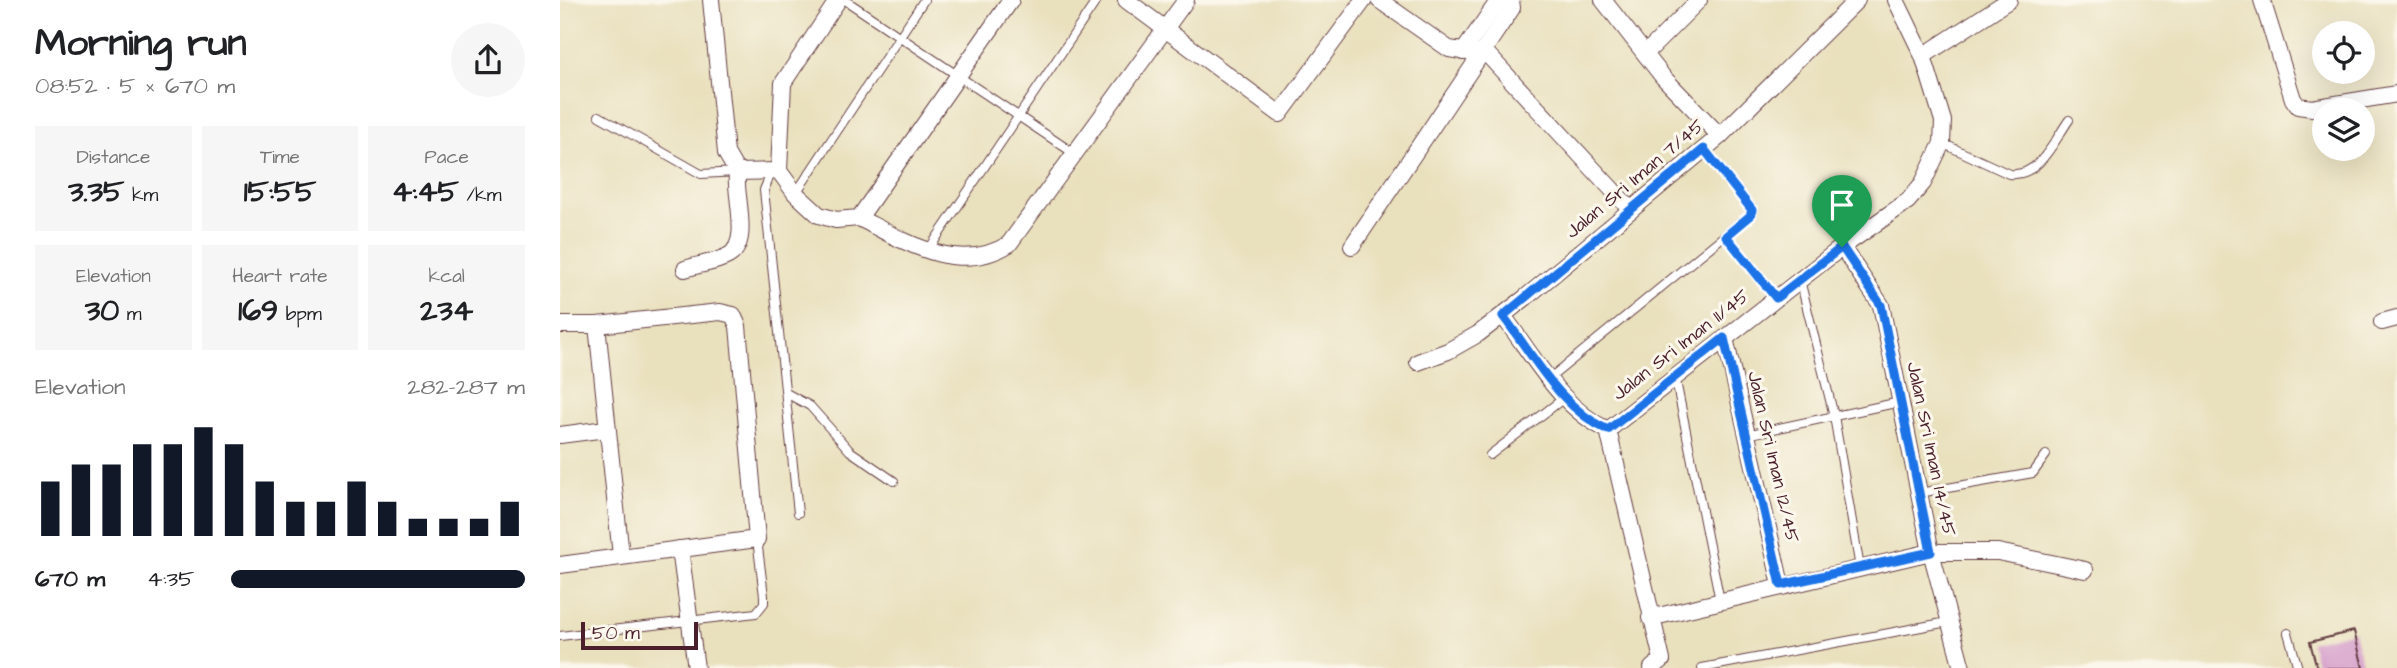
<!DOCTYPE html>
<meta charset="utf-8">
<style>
:root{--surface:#fff;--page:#f6f6f6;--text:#202124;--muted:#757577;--accent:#111827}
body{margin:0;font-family:"Architects Daughter",sans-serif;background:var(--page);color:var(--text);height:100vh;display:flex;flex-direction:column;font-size:26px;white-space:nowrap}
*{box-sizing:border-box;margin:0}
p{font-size:23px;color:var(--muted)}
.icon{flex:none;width:38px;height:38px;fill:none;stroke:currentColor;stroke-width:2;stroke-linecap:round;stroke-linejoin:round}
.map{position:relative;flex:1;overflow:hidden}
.sheet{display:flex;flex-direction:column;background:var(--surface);width:560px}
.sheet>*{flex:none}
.tools{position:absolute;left:1752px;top:21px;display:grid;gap:14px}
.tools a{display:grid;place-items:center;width:63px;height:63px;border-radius:50%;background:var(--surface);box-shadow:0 7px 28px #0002;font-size:35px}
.scale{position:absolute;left:21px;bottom:18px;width:117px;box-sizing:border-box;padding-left:7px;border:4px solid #4a1f2b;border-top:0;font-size:19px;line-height:24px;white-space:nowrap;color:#4a1f2b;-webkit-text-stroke:5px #fbf7ec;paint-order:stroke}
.pin{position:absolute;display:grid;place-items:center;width:60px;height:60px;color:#fff;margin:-72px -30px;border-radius:50% 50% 50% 0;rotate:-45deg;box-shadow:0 0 7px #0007}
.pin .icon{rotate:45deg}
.round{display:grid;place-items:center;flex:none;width:74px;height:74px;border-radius:37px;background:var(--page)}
.head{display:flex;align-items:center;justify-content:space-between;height:119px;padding:0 35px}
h1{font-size:38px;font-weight:800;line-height:52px}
.figures{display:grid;grid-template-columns:repeat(3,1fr);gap:10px;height:119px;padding:7px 35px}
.figures div{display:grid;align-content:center;border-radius:0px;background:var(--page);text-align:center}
.figures b{font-size:30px;font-weight:800}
.figures small{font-size:19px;font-weight:400}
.figures p{font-size:19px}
.chart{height:196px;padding:14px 35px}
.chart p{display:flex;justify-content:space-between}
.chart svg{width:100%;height:126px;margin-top:7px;stroke:var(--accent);stroke-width:6}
ul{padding:0 35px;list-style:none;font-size:23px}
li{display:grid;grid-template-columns:112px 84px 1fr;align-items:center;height:52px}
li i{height:18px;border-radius:9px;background:var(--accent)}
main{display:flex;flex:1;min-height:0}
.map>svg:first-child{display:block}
.building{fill:#cf8ec4}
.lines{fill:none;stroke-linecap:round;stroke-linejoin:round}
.lane-casing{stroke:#623c41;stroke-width:10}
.street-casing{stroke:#623c41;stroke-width:18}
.lane{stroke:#fff;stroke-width:8}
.street{stroke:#fff;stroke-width:16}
.route-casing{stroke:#fff;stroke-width:14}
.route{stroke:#1a73e8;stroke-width:9}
.labels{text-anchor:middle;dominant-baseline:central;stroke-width:6;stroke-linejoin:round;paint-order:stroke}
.street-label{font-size:19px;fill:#4a1f2b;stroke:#fbf7ec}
</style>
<main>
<section class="sheet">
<div class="head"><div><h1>Morning run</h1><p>08:52 · 5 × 670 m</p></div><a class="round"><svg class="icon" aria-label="share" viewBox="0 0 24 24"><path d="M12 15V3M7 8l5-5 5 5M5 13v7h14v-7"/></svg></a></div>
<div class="figures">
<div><p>Distance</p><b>3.35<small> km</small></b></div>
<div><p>Time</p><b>15:55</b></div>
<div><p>Pace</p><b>4:45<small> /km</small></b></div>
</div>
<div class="figures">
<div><p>Elevation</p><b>30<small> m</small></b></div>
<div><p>Heart rate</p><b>169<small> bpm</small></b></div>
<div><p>kcal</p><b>234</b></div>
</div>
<div class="chart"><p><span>Elevation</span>282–287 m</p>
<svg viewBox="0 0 160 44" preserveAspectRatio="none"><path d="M5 44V25M15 44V19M25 44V19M35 44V12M45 44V12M55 44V6M65 44V12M75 44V25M85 44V32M95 44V32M105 44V25M115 44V32M125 44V38M135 44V38M145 44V38M155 44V32"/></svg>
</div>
<ul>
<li><b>670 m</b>4:35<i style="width:100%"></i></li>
</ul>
</section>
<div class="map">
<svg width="1837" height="668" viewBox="0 0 1837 668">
<rect width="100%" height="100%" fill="#fbf7ec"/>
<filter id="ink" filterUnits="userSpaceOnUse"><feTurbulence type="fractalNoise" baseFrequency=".0143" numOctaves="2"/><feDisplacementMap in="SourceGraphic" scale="14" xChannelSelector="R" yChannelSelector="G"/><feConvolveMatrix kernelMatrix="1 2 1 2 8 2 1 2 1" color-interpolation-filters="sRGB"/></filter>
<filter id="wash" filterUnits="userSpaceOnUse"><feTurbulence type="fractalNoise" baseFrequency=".00686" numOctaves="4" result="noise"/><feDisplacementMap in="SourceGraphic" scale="28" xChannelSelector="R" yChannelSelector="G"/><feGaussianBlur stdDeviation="1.57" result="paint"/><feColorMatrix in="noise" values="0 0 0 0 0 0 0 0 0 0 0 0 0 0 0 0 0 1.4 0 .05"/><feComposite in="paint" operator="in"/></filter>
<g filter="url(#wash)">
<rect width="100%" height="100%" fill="#e9e0bd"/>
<g id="blocks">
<path class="building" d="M1794,631l9,37h-46l-7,-26z"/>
</g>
</g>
<g filter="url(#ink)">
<use href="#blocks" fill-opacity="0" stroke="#623c41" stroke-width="2"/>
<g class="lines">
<g class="lane-casing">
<g id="lane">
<path d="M285,0l230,154"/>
<path d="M39,116l102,58 36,-2"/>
<path d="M1382,143l67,31c30,4 45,-33 60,-54"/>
<path d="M212,171l-8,19 34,323"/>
<path d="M236,193l128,-193"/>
<path d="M1166,236l50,62"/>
<path d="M367,252l170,-252"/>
<path d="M1240,280l34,136 26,152"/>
<path d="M1115,376l45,225"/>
<path d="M990,378l202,-165 -1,-6 -47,-58"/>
<path d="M226,393l24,13 40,45 44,30"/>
<path d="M1186,435l154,-33"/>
<path d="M930,455l74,-57"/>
<path d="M1359,493l114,-20 13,-18"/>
<path d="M1728,633l10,35"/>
<path d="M0,636l196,-23 8,-10v-7l-7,-57"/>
<path d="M1142,668l246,-46"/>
</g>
</g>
<g class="street-casing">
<g id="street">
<path d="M151,0l15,153 11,19 42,-1"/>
<path d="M278,0l-55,83 -4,88 16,22 24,22 17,5 23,-2 152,-218"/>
<path d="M566,0l154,114 84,-114"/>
<path d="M819,0l70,49 39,6 143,155"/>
<path d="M1043,0l60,77 57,59"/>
<path d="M1702,0l31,99 5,7 14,2 85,-14"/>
<path d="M903,52l36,-52"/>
<path d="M1087,52l52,-52"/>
<path d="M1363,56l86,-56"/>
<path d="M299,218c45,23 99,58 150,26l177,-244"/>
<path d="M792,246l160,-238 -1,-8"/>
<path d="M1282,247l39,58 50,247 31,116"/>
<path d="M125,269c14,-5 30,-6 43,-13 24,-13 6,-60 9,-84"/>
<path d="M943,316c30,39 58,93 105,114l54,230 -10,8"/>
<path d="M1822,322l15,-4"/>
<path d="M0,325h37l123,-13 13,3 5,11 19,213 -197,26"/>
<path d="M37,325l24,231"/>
<path d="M1165,338l56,247"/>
<path d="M858,362l30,-11 30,-17 47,-36 195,-162 137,-136"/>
<path d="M1048,430l234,-183 66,-46 15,-18 19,-40 1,-22 -20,-65 -27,-56"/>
<path d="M0,435l46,-6"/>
<path d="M120,549l16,119"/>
<path d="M1090,618l281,-66h67l87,18"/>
</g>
</g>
<use href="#lane" class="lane"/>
<use href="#street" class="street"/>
</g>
</g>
<g class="lines" filter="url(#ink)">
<g class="route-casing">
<path id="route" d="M1144,149l48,61 -2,6 -24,20 50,62 66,-51 39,58 50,247 -150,33 -57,-247 -116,92c-47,-21 -75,-75 -105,-114z"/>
</g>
<use href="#route" class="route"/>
</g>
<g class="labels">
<g class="street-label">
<text transform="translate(1075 179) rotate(-40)">Jalan Sri Iman 7/45</text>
<text transform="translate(1121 345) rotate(-38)">Jalan Sri Iman 11/45</text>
<text transform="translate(1371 449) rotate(78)">Jalan Sri Iman 14/45</text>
<text transform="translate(1213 457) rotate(77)">Jalan Sri Iman 12/45</text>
</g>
</g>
</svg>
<div class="tools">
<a><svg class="icon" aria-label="locate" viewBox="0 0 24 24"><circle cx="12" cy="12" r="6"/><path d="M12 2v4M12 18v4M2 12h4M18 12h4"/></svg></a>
<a><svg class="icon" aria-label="layers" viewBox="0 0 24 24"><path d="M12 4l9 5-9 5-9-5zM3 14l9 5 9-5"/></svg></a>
</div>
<div class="scale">50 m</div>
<div class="pin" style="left:1282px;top:247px;background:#1e9e55"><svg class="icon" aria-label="arrive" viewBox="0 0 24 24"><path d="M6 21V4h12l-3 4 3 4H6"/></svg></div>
</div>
</main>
